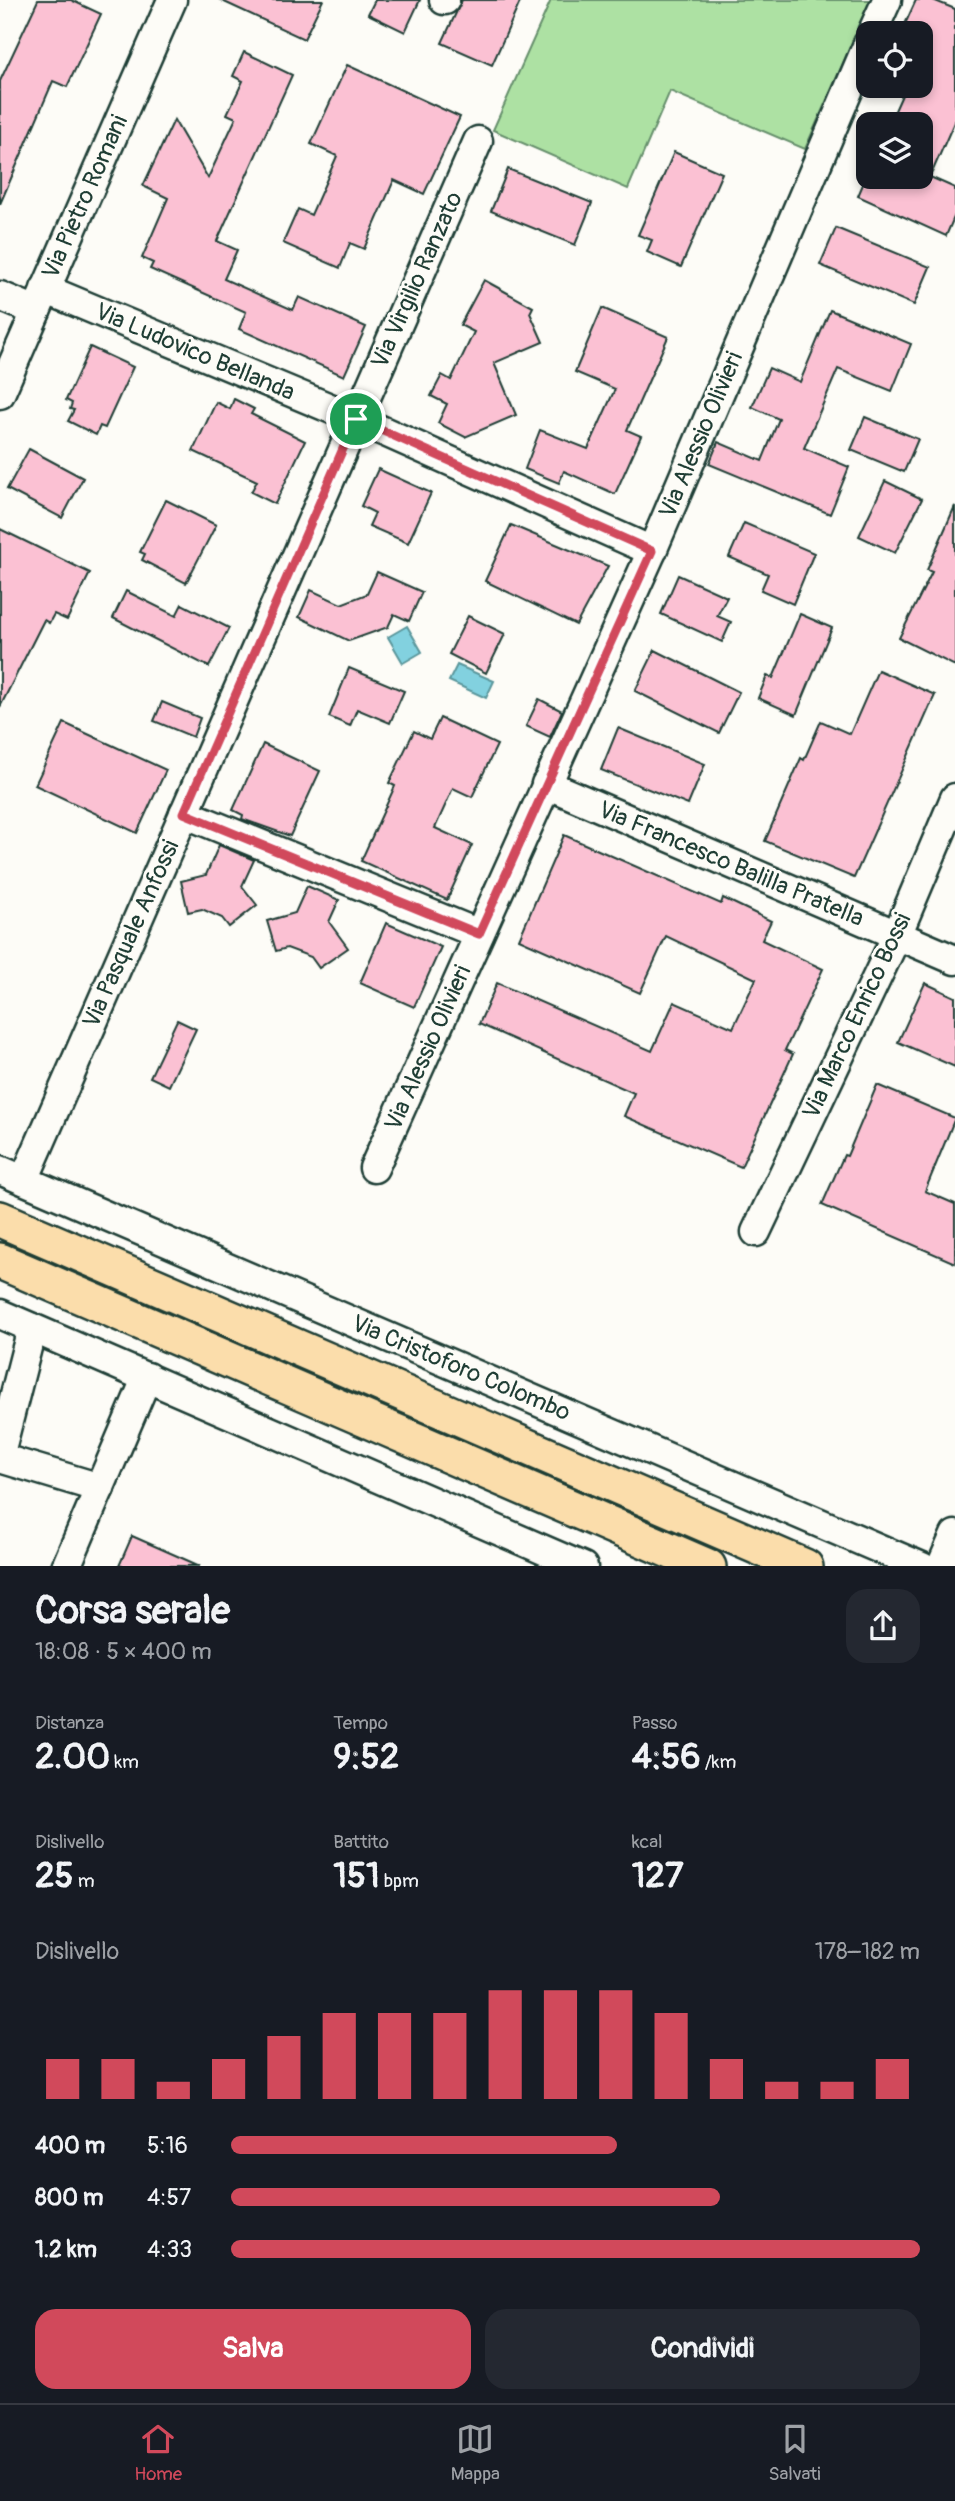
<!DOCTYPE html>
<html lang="it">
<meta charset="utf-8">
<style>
:root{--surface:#171b24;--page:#242831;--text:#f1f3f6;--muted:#9ea1a6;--line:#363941;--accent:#d1495b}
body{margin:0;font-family:Pangolin,sans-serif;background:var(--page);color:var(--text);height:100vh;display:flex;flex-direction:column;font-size:26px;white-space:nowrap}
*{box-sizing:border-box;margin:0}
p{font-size:23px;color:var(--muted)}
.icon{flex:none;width:38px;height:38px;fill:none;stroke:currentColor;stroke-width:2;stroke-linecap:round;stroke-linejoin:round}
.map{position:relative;height:1566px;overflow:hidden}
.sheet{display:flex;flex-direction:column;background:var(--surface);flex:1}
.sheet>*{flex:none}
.controls{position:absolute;left:856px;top:21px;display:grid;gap:14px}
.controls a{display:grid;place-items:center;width:77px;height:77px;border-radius:14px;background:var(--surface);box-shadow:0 4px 10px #0003;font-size:35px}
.pin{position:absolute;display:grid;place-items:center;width:60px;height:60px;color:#fff;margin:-30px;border:4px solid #fff;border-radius:50%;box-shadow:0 2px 7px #0007}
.round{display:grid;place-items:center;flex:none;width:74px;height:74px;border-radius:21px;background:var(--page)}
.headline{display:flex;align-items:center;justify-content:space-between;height:119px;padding:0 35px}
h1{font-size:38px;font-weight:800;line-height:52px}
.stats{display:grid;grid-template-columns:repeat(3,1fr);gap:10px;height:119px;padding:7px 35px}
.stats div{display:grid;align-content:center}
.stats b{font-size:35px;font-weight:800}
.stats small{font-size:19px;font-weight:400}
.stats p{font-size:19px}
.chart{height:196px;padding:14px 35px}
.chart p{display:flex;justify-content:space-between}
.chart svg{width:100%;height:126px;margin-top:7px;stroke:var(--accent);stroke-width:6}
.cta{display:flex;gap:14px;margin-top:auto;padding:14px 35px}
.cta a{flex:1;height:80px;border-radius:21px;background:var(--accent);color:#fff;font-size:28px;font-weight:800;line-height:80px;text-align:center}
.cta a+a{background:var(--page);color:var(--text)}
ul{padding:0 35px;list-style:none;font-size:23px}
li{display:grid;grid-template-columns:112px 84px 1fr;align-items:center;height:52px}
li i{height:18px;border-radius:9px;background:var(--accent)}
.menu{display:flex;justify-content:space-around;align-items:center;height:98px;border-top:2px solid var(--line);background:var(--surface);font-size:19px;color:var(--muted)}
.menu a{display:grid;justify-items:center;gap:4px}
.menu .current{color:var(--accent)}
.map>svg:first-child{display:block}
.green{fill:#ade1a3;stroke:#668f6c;stroke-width:2}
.water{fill:#82d1df;stroke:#5a969b;stroke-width:2}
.building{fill:#fbc1d3;stroke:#1f3d34;stroke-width:2}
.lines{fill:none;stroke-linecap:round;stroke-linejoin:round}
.minor-casing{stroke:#1f3d34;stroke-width:33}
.major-casing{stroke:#1f3d34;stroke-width:40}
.minor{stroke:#fdfcf7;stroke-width:28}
.major{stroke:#fbddab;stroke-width:35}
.route-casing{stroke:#fff;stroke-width:14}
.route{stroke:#d1495b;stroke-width:9}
.labels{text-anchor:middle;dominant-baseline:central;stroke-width:6;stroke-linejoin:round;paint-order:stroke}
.street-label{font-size:24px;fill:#1f3d34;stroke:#fdfcf7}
</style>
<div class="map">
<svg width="955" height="1567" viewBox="0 0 955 1567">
<rect width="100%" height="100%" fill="#fdfcf7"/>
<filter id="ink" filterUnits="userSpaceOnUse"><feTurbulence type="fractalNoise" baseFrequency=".0143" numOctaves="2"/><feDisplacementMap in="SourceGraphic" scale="14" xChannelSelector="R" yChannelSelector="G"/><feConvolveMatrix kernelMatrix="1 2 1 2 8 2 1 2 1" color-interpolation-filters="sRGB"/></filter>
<g filter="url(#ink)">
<path class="green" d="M551,0h320l-66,149 -135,-58 -42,98 -135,-59z"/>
<g class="water">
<path d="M407,626l15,26 -19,11 -15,-26z"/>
<path d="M457,665l37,16 -8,17 -37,-17z"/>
</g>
<g class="building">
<path d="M38,0h33l30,14 -34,73 -14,-6 -53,123v-123z"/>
<path d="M220,0h103l-19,39z"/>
<path d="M375,0h45l-15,32 -37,-18z"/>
<path d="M462,0h59l-29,65 -50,-22z"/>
<path d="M916,0h17l22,9v111l-25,57 25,11v27l-9,21 -88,-40 8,-19h54v-53h-31l17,-38h14v-53h-19z"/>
<path d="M244,52l48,23 -75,166 20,9 -13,29 69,31 6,-13 67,30 -22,49 -105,-47 7,-17 -96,-43 3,-6 -11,-5 26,-60 -25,-12 31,-66 34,58 28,-60 -9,-4 16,-33 -10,-5z"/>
<path d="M347,65l113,52 -36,77 -30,-14 -30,69 -14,-6 -10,25 -57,-25 15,-34 13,6 26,-59 -26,-12z"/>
<path d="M674,152l48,21 -41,94 -34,-15 5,-12 -14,-5z"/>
<path d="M508,169l84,34 -17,42 -84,-34z"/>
<path d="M836,228l94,39 -16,38 -94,-40z"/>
<path d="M484,280l49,27 -3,6 13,29 -49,21 22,52 -51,22 -27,-14 9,-19 -16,-8 11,-21 9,5 23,-48 -14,-7z"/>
<path d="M602,308l66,29 -41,93 14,6 -26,58 -51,-23 -5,12 -34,-14 15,-39 48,19 27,-60 -40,-17z"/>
<path d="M830,310l81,34 -19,47 -54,-22 -34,79 45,19 -19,47 -121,-50 9,-22 44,19 17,-42 -27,-12 17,-39 31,14z"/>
<path d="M90,347l43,20 -28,61 -5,-2 -4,9 -28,-14 6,-11 -4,-1 2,-6 -6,-3z"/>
<path d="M234,399l20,10 -3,5 54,27 -30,63 -24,-12 6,-11 -64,-30 23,-49 14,7z"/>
<path d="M865,417l53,22 -14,33 -53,-22z"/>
<path d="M29,449l54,29 -21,40 -55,-29z"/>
<path d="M378,469l53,24 -23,50 -39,-17 6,-13 -14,-7z"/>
<path d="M885,481l37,18 -27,54 -36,-17z"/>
<path d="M166,500l50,25 -30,58 -44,-23 3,-6 -5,-2z"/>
<path d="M955,506v160l-56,-28 33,-66 -5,-2z"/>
<path d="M744,523l70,30 -21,51 -32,-14 7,-16 -39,-17z"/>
<path d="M511,525l97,41 -32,59 -91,-44z"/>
<path d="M0,529l90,44 -23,47 -13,-6 -5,9 -5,-3 -44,87z"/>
<path d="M377,572l45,20 -13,29 -15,-7 -6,13 -39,14 -50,-24 12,-27 30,14 26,-10z"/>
<path d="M678,575l49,22 -10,19 14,6 -9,20 -61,-28z"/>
<path d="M126,591l50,25 6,-12 47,24 -20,39 -96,-49z"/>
<path d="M800,614l32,14 -36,87 -38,-17 9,-22 6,2z"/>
<path d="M468,616l37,18 -19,39 -37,-19z"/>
<path d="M655,650l84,42 -20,41 -84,-42z"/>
<path d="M349,668l55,23 -14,32 -33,-14 -7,17 -21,-9z"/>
<path d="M878,670l57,25 -81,183 -89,-37 36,-83 3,2 17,-39 29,13z"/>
<path d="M539,699l23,12 -12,26 -24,-11z"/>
<path d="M162,702l38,16 -7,19 -39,-16z"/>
<path d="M440,718l57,27 -25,52 -19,-9 -18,40 37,17 -25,55 -86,-39 34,-75 -6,-3 25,-52 16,8z"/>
<path d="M64,723l102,47 -29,63 -102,-48z"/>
<path d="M618,728l87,36 -17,41 -87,-35z"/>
<path d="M263,744l57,27 -30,65 -48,-17 1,-4 -10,-5z"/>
<path d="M564,835l157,69 2,-6 48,23 -9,19 61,29 -38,81 8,4 -52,113 -117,-51 10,-23 -155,-69 18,-41 155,68 22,-49 59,26 23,-49 -90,-43 -26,57 -121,-54z"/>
<path d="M219,845l35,15 -12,26 15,19 -28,22 -7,-9 -20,-9 -14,3 -7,-31 25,-6z"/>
<path d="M307,886l32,14 -10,22 19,26 -29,20 -8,-11 -24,-9 -11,3 -9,-30 28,-8z"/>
<path d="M386,923l55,24 -27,60 -54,-24z"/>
<path d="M925,983l30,14v70l-57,-25z"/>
<path d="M177,1020l19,9 -27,57 -19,-9z"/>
<path d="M877,1085l78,33 -30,73 30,13v59l-133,-58 22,-50 3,1z"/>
<path d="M132,1536l68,30h-81z"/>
</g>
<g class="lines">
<g class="minor-casing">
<g id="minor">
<path d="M444,0h1"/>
<path d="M872,33l15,-33"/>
<path d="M45,289l311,130 296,132"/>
<path d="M0,296l36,15"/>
<path d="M0,394l172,-394"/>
<path d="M546,784l409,176"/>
<path d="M184,813l295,121"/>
<path d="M374,1168l278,-617 216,-507"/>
<path d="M0,1170l922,397"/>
<path d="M24,1180l454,-1039"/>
<path d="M756,1232l141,-297 58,-137"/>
<path d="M0,1314l583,253"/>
<path d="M0,1453l32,-125"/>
<path d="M0,1458l100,30"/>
<path d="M66,1567l81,-190"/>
<path d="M941,1567l14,-32"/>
</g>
</g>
<g class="major-casing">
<g id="major">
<path d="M0,1219l805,348"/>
<path d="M0,1261l708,306"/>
</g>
</g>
<use href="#minor" class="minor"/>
<use href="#major" class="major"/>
</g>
</g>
<g class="lines" filter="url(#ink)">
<g class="route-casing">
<path id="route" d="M356,419l296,132 -173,383 -295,-121z"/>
</g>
<use href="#route" class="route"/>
</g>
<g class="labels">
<g class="street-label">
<text transform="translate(85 197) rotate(-66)">Via Pietro Romani</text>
<text transform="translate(417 280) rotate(-66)">Via Virgilio Ranzato</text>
<text transform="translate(195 352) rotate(23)">Via Ludovico Bellanda</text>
<text transform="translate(701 435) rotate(-67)">Via Alessio Olivieri</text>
<text transform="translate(731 864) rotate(23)">Via Francesco Balilla Pratella</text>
<text transform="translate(131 934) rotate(-66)">Via Pasquale Anfossi</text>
<text transform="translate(857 1016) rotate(-65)">Via Marco Enrico Bossi</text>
<text transform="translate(428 1048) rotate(-66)">Via Alessio Olivieri</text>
<text transform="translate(461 1368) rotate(23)">Via Cristoforo Colombo</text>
</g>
</g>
</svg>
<div class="controls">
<a><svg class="icon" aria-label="locate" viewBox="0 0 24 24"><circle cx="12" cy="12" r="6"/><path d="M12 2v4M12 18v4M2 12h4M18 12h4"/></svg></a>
<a><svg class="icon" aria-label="layers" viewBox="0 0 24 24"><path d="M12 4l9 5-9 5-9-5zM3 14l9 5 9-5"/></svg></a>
</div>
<div class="pin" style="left:356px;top:419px;background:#1e9e55"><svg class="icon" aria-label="arrive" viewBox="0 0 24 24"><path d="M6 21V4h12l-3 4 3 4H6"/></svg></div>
</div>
<section class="sheet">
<div class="headline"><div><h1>Corsa serale</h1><p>18:08 · 5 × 400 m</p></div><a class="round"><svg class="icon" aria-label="share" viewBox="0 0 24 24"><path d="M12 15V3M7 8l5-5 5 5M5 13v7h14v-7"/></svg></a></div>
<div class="stats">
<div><p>Distanza</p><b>2.00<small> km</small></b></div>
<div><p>Tempo</p><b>9:52</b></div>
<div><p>Passo</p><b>4:56<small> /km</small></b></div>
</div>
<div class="stats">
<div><p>Dislivello</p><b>25<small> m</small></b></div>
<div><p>Battito</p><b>151<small> bpm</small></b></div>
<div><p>kcal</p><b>127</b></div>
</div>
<div class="chart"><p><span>Dislivello</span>178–182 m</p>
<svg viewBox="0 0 160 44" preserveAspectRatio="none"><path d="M5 44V30M15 44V30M25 44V38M35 44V30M45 44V22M55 44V14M65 44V14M75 44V14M85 44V6M95 44V6M105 44V6M115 44V14M125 44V30M135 44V38M145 44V38M155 44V30"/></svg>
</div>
<ul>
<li><b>400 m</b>5:16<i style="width:56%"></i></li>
<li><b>800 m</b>4:57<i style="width:71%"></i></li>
<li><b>1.2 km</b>4:33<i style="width:100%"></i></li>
</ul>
<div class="cta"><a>Salva</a><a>Condividi</a></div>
</section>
<nav class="menu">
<a class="current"><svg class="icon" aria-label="home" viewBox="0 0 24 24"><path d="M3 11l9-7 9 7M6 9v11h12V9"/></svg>Home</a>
<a><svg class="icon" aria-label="map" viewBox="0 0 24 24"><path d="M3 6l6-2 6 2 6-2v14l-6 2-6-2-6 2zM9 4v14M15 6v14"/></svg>Mappa</a>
<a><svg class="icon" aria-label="saved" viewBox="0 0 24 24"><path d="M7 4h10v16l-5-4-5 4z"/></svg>Salvati</a>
</nav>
